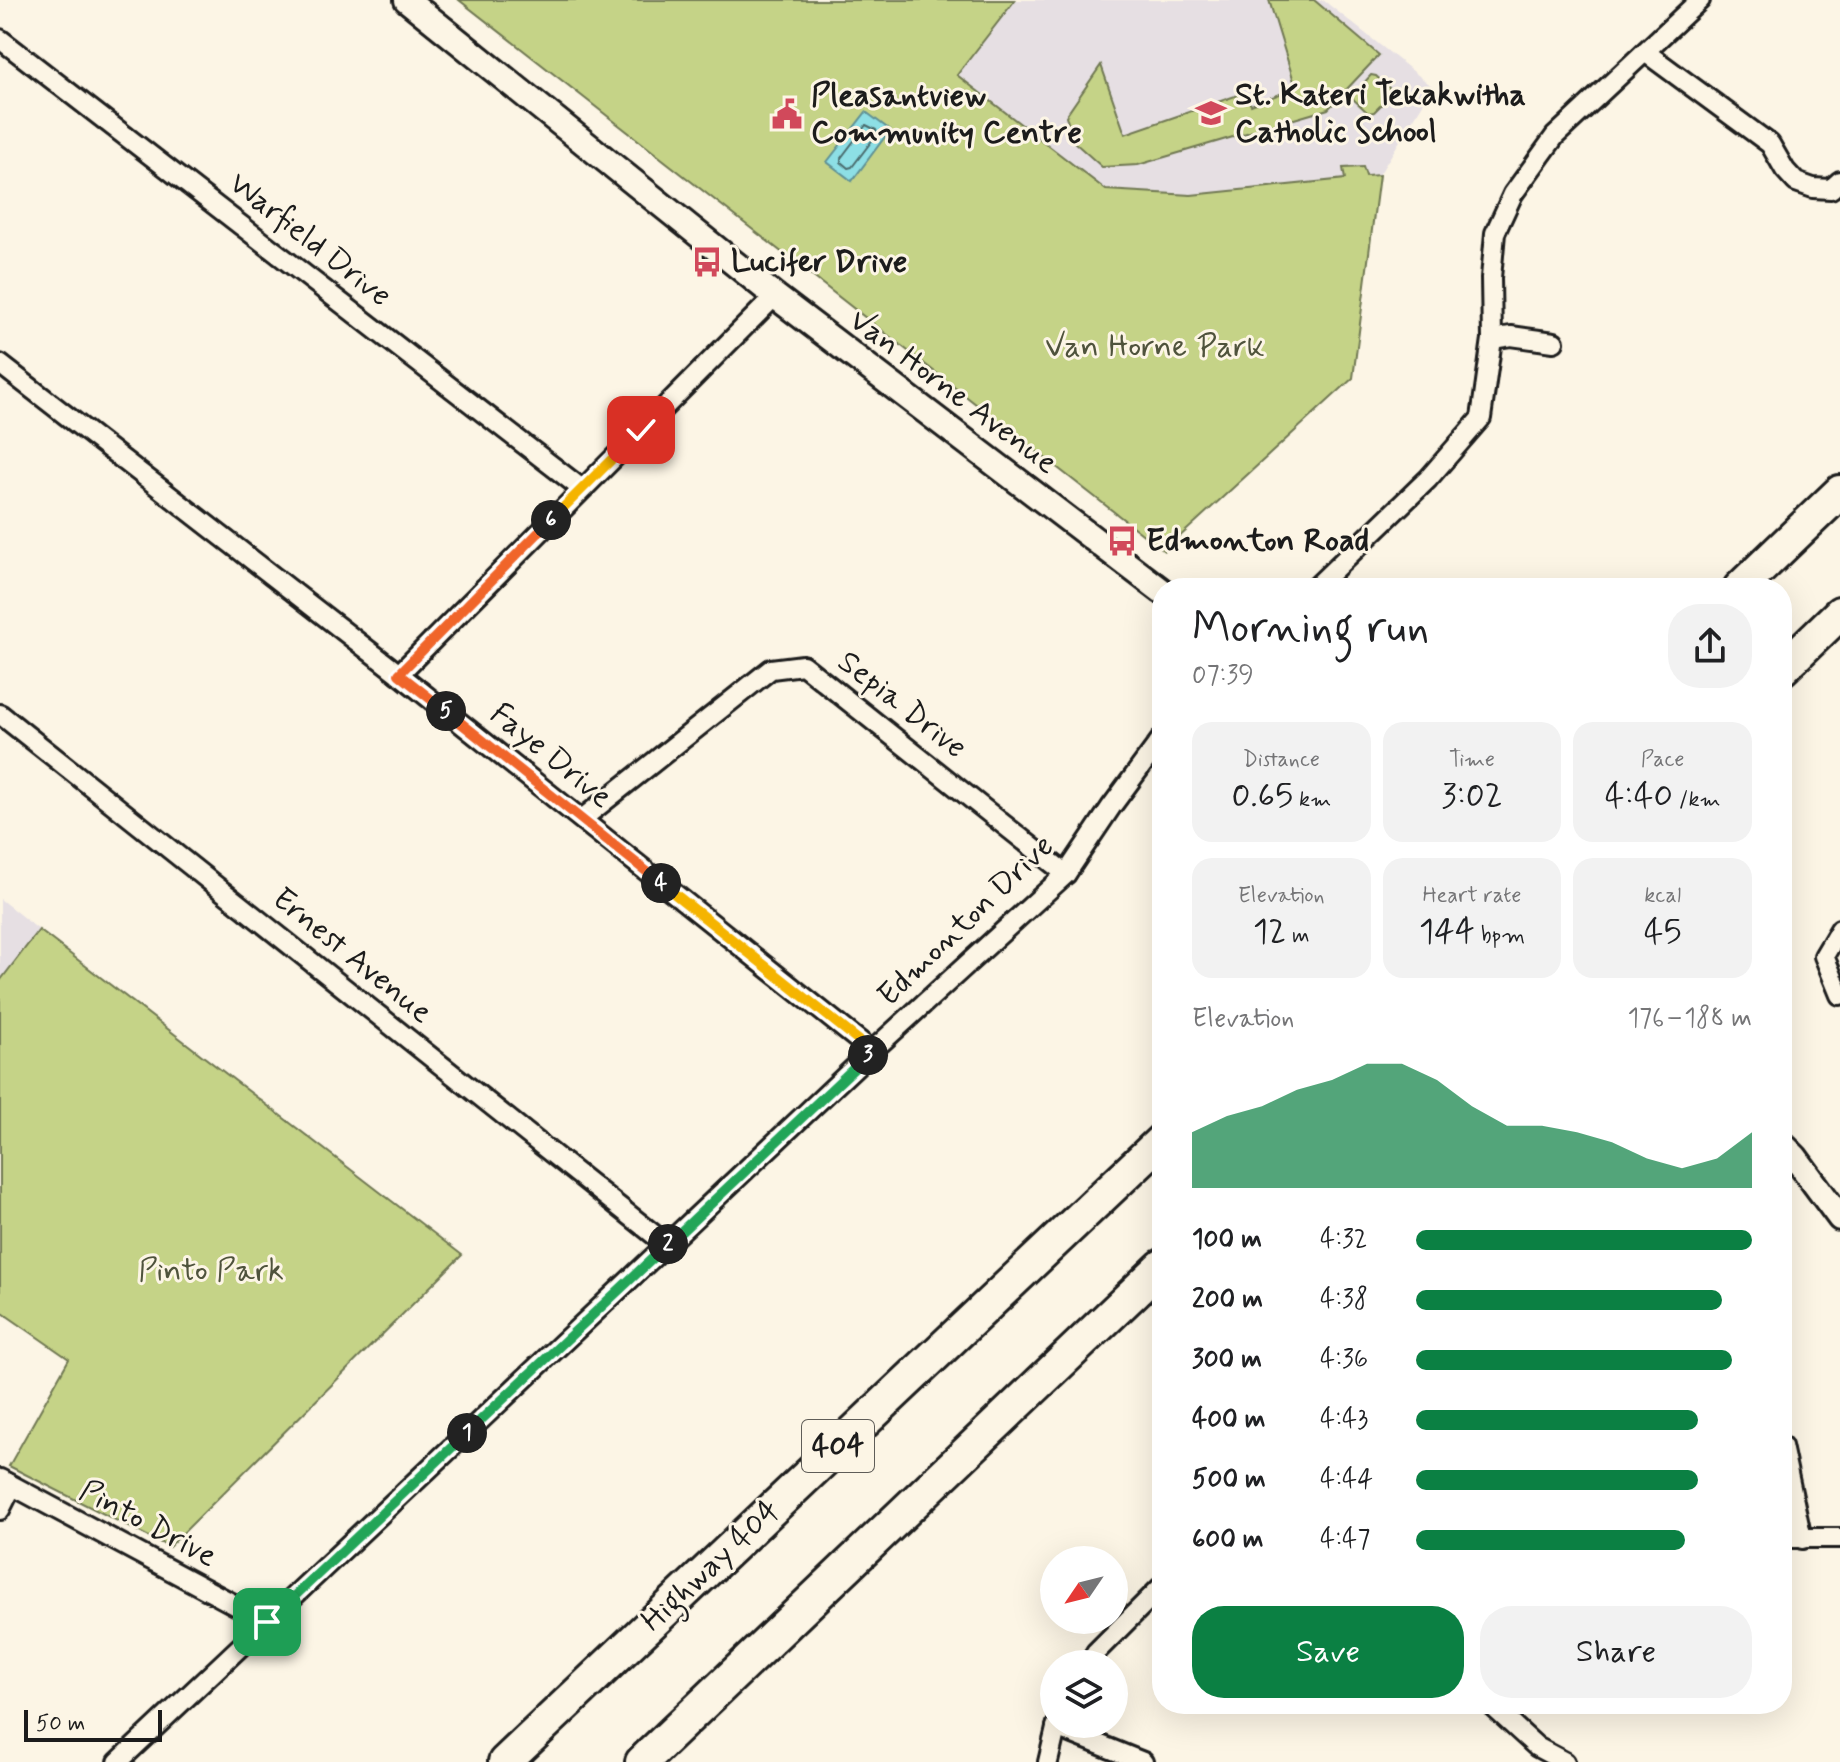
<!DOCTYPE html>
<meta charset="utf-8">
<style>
:root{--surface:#fff;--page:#f2f2f2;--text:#202124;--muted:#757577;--accent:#0b8043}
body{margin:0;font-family:Mynerve,sans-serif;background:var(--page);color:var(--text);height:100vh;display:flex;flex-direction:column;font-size:30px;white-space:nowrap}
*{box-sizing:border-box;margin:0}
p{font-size:26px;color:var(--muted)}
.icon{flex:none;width:44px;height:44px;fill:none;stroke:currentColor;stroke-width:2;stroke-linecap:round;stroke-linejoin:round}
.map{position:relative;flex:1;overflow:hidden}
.drawer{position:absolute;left:1152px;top:578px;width:640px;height:1136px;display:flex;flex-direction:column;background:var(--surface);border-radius:32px;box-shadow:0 8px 32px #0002}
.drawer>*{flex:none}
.needle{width:52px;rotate:235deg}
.tools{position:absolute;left:1040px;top:1546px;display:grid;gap:16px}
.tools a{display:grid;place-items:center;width:88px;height:88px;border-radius:50%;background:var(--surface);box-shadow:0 8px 32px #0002;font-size:40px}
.scale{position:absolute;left:24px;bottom:20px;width:138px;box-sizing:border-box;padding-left:8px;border:4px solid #1c1c1c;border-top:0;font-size:22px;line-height:28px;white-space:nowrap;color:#1c1c1c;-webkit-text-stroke:6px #fcf5e5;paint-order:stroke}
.pin{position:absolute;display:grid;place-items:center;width:68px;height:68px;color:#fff;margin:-34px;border-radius:16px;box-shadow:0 4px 12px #0006}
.km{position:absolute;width:40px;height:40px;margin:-20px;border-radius:50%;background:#222;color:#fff;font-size:22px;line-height:40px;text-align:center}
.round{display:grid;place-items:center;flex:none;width:84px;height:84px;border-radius:32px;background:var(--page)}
.head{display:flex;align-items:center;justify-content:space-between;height:136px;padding:0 40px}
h1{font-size:44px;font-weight:600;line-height:60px}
.stats{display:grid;grid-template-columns:repeat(3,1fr);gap:12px;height:136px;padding:8px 40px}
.stats div{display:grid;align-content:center;border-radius:20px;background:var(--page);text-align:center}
.stats b{font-size:34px;font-weight:600}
.stats small{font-size:22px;font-weight:400}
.stats p{font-size:22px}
.chart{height:224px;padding:16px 40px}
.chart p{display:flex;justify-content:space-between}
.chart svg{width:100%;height:144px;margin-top:8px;fill:var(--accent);opacity:.7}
.cta{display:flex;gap:16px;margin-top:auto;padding:16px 40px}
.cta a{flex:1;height:92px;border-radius:32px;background:var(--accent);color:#fff;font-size:32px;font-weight:600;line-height:92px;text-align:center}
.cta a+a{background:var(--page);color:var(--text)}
ul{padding:0 40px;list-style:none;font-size:26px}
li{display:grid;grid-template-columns:128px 96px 1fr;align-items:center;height:60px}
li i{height:20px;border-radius:10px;background:var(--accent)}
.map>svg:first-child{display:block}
.built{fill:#e6dfe3}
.green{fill:#c5d387;stroke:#707852;stroke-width:2}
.water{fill:#8ddfe5;stroke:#609195;stroke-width:2}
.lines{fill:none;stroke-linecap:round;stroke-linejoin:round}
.shore{stroke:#496a6c;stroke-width:2}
.street-casing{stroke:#1c1c1c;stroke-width:24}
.secondary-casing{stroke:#1c1c1c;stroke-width:30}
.highway-casing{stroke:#1c1c1c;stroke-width:38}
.street{stroke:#fcf5e5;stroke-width:18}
.secondary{stroke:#fcf5e5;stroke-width:24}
.highway{stroke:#fcf5e5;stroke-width:32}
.split-1-casing{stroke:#fff;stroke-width:16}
.split-2-casing{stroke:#fff;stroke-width:16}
.split-3-casing{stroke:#fff;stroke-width:16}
.split-4-casing{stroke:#fff;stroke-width:16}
.split-5-casing{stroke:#fff;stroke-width:16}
.split-6-casing{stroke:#fff;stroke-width:16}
.split-7-casing{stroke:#fff;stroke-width:16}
.split-1{stroke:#22a559;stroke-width:10}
.split-2{stroke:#22a559;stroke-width:10}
.split-3{stroke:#22a559;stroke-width:10}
.split-4{stroke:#f5b400;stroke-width:10}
.split-5{stroke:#f0652b;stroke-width:10}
.split-6{stroke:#f0652b;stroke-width:10}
.split-7{stroke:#f5b400;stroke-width:10}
.labels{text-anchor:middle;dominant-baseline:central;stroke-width:6;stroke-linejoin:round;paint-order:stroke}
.shield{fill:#fcf5e5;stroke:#5f5d58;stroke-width:2}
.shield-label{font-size:30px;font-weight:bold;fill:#1c1c1c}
.poi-label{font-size:32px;font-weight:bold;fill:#1c1c1c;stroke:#fcf5e5;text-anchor:start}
.street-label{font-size:32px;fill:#1c1c1c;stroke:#fcf5e5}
.park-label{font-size:32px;fill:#4f533c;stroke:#fcf5e5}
</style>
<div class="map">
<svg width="1840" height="1762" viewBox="0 0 1840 1762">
<rect width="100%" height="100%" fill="#fcf5e5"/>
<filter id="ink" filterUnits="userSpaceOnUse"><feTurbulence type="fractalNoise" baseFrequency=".0125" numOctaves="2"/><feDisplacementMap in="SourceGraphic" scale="16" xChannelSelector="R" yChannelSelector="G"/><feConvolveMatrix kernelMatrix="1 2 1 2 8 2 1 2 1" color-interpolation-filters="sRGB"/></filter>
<g filter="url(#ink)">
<g class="built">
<path d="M1015,0h308l110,87 -54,88 -188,20 -85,-5 -149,-115z"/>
<path d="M0,899l39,31 -39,51z"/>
</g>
<g class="green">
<path d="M459,0h556l-58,75 149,115 85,5 154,-16 -2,-11 20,-1 3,9 13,-1 -26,203 -189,173z"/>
<path d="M1269,0h45l65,55 -51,54 -190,56 -36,2 -28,-25 -8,-26 35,-51 24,69 119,-41 7,12 45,-17z"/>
<path d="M1371,75l5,1 13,12v9l-15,15 -6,1 -17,-16z"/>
<path d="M39,930l423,325 -293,292 -160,-81 60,-107 -69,-48v-330z"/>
</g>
<path class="water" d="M866,112l24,18 -38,51 -25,-19z"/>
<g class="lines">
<path class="shore" d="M866,125l10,5 1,4 -25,33 -4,1 -7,-6v-4z"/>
<g class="street-casing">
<g id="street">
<path d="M0,39l582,450"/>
<path d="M1645,52l125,92 15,26 11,12 17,6 18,1 9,-8"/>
<path d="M1492,339l19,-3 43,6"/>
<path d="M0,364l399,310 473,377"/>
<path d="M1315,588l113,-109 53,-61 11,-79 -1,-61 4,-45 18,-39 42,-58 145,-136"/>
<path d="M399,674l376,-378"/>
<path d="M0,714l667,531"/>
<path d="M582,819l189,-150 32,-4 263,209"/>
<path d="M1840,929l-16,27 16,39"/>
<path d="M1782,1446l20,93"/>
<path d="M0,1479l267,143"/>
<path d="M0,1510l12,-24"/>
<path d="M1782,1538h58"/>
<path d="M1089,1664l7,-12 66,-66"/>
<path d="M1490,1704l47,43 28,15"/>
<path d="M1056,1727l87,35"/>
<path d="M118,1762l754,-711 194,-177 45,-67 51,-69"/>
<path d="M1048,1762l9,-38"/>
</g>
</g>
<g class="secondary-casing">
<g id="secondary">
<path d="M407,0l368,296 387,295"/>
<path d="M1782,1144l13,13 45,61"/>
</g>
</g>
<g class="highway-casing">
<g id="highway">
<path d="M1740,588l100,-96"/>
<path d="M1782,669l58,-56"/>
<path d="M505,1762l657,-622"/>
<path d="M642,1762l520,-496"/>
</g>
</g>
<use href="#street" class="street"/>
<use href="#secondary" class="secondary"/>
<use href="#highway" class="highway"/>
</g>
</g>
<g class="lines" filter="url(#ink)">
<g class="split-1-casing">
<path id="split-1" d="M267,1622l200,-189"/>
</g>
<g class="split-2-casing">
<path id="split-2" d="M467,1433l201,-189"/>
</g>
<g class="split-3-casing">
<path id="split-3" d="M668,1244l200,-189"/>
</g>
<g class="split-4-casing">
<path id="split-4" d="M661,883l211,168 -4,4"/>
</g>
<g class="split-5-casing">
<path id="split-5" d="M446,711l215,172"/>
</g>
<g class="split-6-casing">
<path id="split-6" d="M446,711l-47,-37 152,-154"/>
</g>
<g class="split-7-casing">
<path id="split-7" d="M551,520l90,-90"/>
</g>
<use href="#split-1" class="split-1"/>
<use href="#split-2" class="split-2"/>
<use href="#split-3" class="split-3"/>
<use href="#split-4" class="split-4"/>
<use href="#split-5" class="split-5"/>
<use href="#split-6" class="split-6"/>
<use href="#split-7" class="split-7"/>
</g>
<defs>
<g id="school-bare" transform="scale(2.4)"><path d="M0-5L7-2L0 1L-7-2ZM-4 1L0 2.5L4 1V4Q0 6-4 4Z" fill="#d1495b" stroke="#fcf5e5" stroke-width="2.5" paint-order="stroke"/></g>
<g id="civic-bare" transform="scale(2.4)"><path d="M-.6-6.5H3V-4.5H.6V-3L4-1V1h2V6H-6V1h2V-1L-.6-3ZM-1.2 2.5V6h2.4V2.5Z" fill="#d1495b" stroke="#fcf5e5" stroke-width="2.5" paint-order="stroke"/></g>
<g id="bus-bare" transform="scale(2.4)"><path d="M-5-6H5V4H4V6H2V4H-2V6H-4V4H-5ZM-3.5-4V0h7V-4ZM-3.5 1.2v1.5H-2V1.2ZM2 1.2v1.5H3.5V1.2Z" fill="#d1495b" stroke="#fcf5e5" stroke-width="2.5" paint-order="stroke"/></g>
</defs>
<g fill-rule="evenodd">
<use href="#school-bare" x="1211" y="113"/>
<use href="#civic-bare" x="787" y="114"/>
<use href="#bus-bare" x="707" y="262"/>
<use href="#bus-bare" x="1122" y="541"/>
</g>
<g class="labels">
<rect class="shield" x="802" y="1420" width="72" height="52" rx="6"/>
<g class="shield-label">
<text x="838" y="1446">404</text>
</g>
<g class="poi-label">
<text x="1235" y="95">St. Kateri Tekakwitha<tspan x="1235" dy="37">Catholic School</tspan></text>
<text x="811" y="96">Pleasantview<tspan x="811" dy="37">Community Centre</tspan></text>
<text x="731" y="262">Lucifer Drive</text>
<text x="1146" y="541">Edmonton Road</text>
</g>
<g class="street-label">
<text transform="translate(310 240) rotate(38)">Warfield Drive</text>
<text transform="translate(953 392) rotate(37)">Van Horne Avenue</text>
<text transform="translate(902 705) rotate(38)">Sepia Drive</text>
<text transform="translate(551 756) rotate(39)">Faye Drive</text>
<text transform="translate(966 921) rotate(-44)">Edmonton Drive</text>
<text transform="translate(352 956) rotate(39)">Ernest Avenue</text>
<text transform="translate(148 1524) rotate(28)">Pinto Drive</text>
<text transform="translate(711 1566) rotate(-43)">Highway 404</text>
</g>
<g class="park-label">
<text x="1155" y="347">Van Horne Park</text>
<text x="211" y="1271">Pinto Park</text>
</g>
</g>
</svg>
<div class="tools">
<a><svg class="needle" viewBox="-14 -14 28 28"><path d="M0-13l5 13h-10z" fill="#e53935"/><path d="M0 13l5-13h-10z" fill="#757577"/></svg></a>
<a><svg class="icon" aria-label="layers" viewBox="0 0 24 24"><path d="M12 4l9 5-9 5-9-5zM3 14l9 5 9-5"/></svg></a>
</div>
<div class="scale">50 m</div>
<div class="pin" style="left:267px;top:1622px;background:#1e9e55"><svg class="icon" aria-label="arrive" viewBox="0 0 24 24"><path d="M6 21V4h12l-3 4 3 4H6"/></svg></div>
<div class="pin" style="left:641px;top:430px;background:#d93025"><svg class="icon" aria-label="check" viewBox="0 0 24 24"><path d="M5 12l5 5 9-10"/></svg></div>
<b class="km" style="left:467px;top:1433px">1</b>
<b class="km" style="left:668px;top:1244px">2</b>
<b class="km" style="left:868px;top:1055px">3</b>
<b class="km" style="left:661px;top:883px">4</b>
<b class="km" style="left:446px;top:711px">5</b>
<b class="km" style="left:551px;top:520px">6</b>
<section class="drawer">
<div class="head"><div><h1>Morning run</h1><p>07:39</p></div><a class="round"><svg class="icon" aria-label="share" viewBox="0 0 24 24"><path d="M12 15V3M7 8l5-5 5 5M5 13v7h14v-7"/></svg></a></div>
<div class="stats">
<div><p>Distance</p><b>0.65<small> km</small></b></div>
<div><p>Time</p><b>3:02</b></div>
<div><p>Pace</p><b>4:40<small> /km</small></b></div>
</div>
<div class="stats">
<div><p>Elevation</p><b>12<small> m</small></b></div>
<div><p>Heart rate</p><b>144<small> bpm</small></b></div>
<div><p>kcal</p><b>45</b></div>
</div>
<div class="chart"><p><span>Elevation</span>176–188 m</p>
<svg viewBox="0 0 160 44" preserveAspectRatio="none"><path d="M0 44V27L10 22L20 19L30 14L40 11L50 6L60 6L70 11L80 19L90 25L100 25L110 27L120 30L130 35L140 38L150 35L160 27V44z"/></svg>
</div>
<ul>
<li><b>100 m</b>4:32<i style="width:100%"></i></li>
<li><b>200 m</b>4:38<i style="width:91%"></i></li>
<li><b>300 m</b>4:36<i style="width:94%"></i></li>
<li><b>400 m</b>4:43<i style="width:84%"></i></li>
<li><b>500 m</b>4:44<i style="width:84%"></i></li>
<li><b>600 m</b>4:47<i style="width:80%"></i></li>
</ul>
<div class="cta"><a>Save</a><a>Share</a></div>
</section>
</div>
